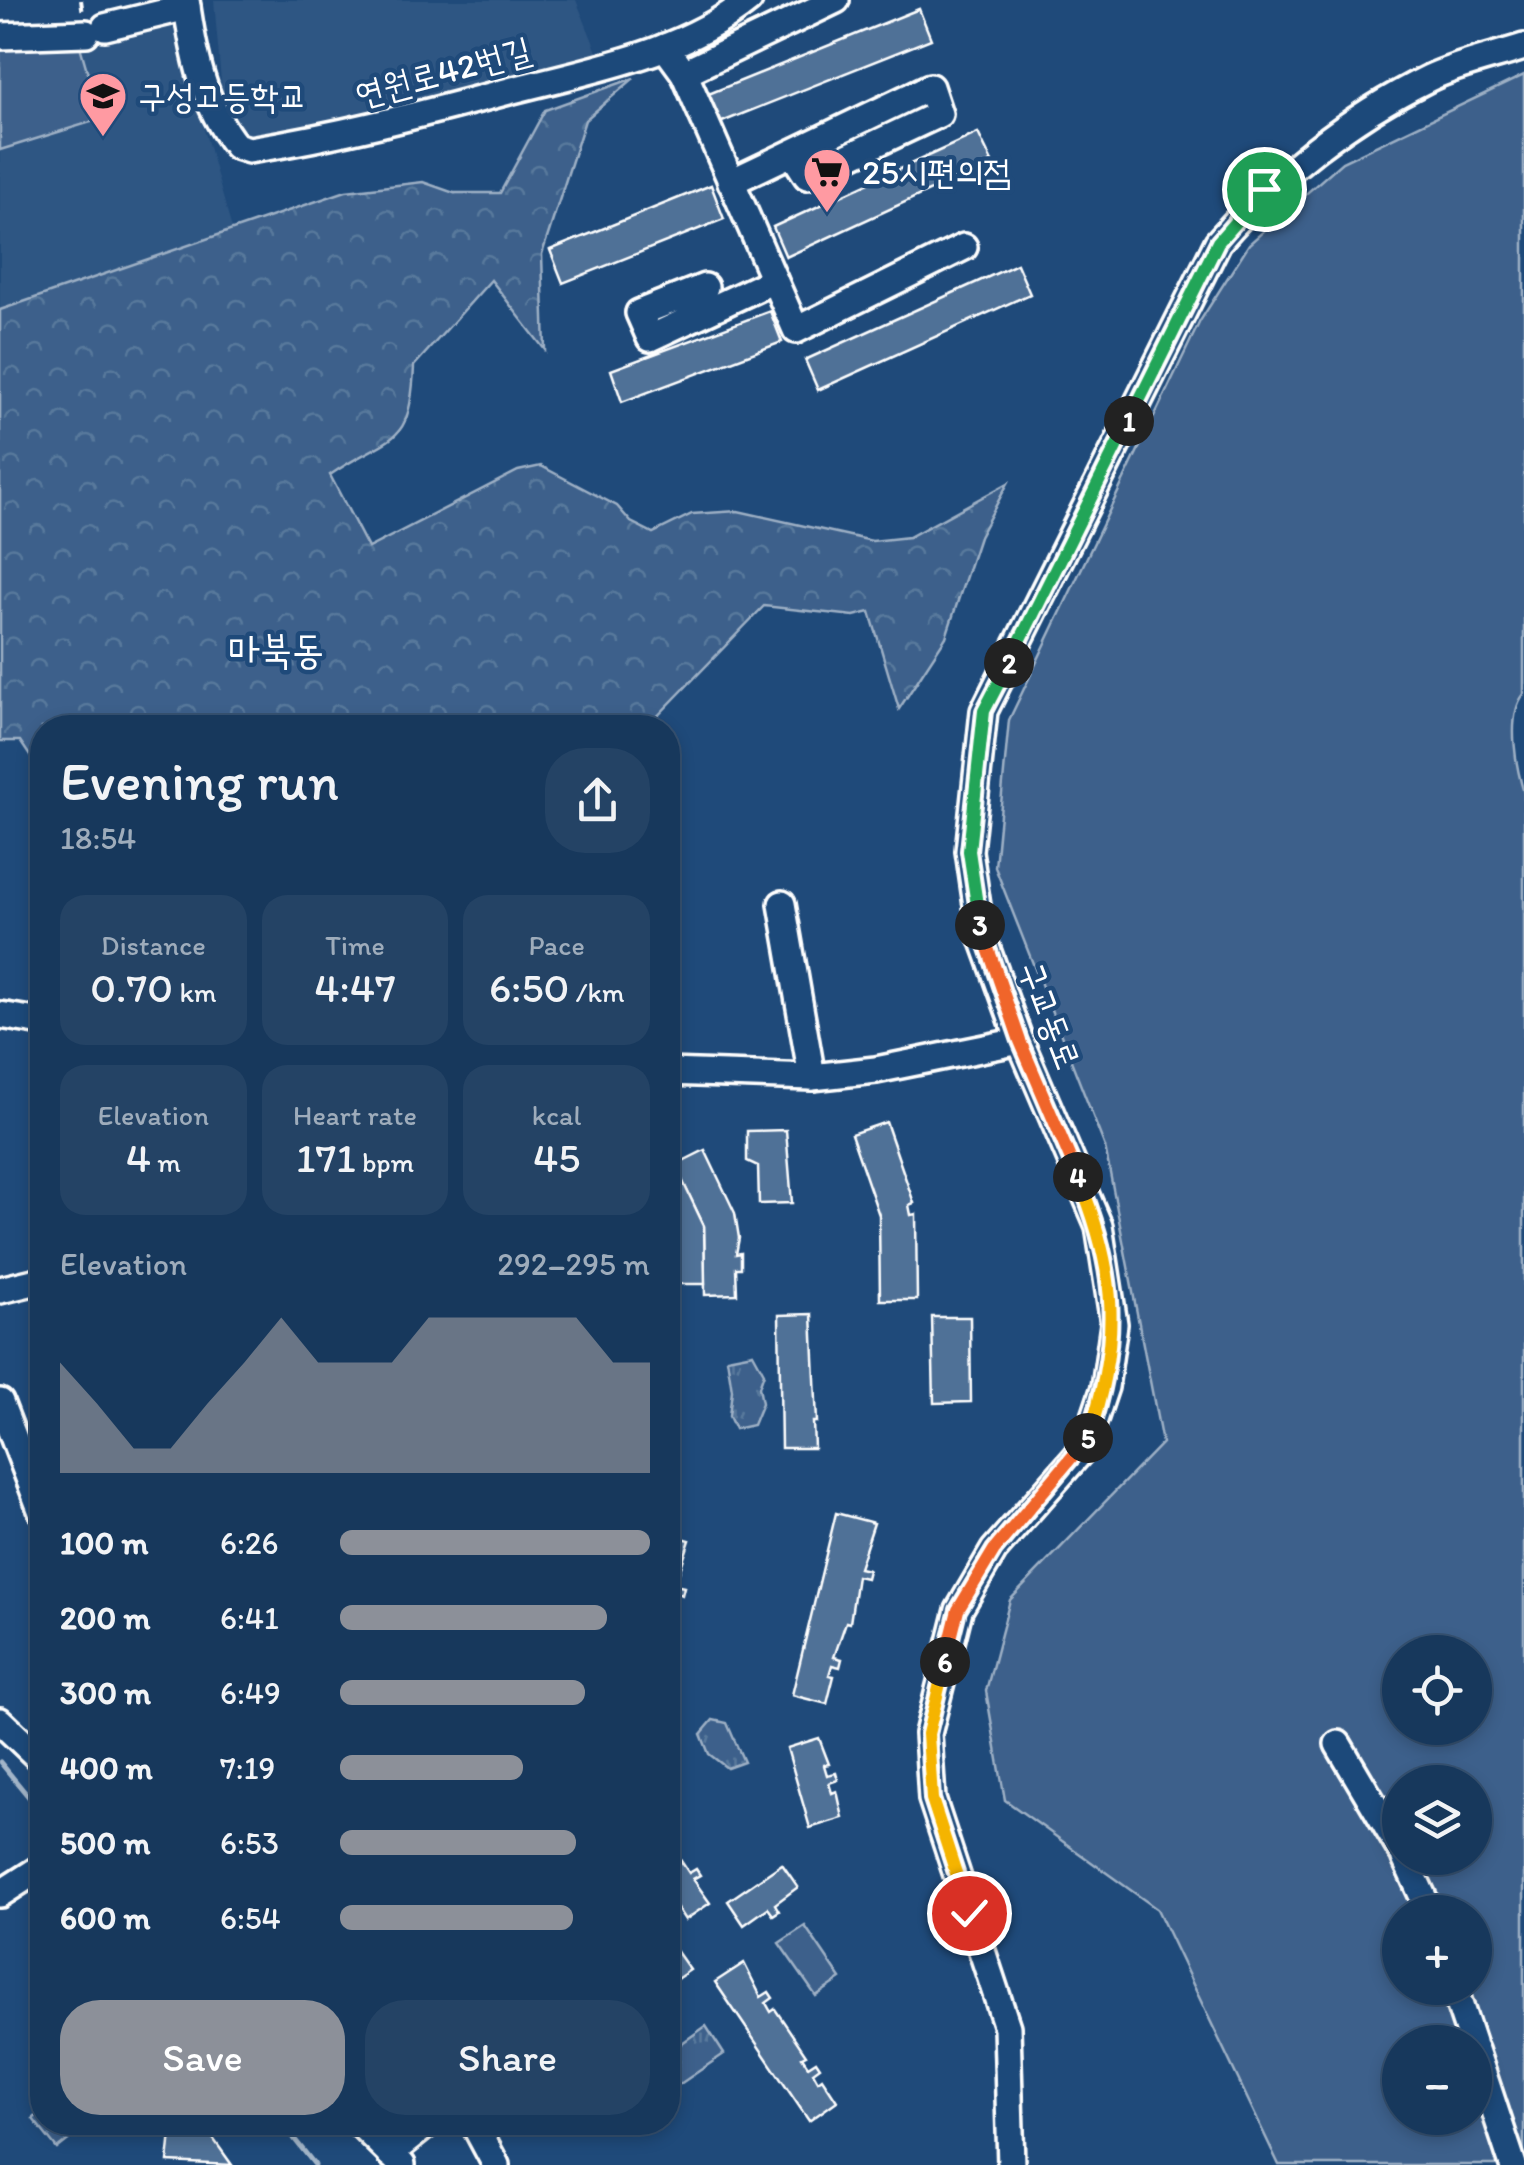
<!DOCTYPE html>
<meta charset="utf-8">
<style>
:root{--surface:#17385c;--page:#244365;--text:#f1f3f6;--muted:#9eacbb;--line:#365272;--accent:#8c9099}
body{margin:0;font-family:Itim,"Poor Story",sans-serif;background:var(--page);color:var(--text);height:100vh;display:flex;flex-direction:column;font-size:38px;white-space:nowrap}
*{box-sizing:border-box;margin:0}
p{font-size:32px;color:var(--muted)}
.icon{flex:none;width:55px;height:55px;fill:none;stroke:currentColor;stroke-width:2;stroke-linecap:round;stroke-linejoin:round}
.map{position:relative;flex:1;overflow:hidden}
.drawer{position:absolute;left:30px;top:715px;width:650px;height:1420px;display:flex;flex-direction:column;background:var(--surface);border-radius:40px;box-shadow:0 5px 15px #0003,0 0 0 2px var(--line)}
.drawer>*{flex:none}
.fabs{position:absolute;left:1382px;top:1635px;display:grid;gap:20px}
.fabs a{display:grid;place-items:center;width:110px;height:110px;border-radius:50%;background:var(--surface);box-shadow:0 5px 15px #0003,0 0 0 2px var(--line);font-size:50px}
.pin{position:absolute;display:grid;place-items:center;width:85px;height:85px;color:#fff;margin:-42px;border:5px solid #fff;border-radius:50%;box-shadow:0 2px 10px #0007}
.km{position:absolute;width:50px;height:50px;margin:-25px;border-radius:50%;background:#222;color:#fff;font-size:28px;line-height:50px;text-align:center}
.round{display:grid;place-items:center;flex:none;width:105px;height:105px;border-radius:40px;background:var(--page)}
.overview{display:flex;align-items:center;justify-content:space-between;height:170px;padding:0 30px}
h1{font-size:55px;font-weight:600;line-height:75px}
.stats{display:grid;grid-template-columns:repeat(3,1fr);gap:15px;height:170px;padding:10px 30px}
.stats div{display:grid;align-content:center;border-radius:25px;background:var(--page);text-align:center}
.stats b{font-size:42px;font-weight:600}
.stats small{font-size:28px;font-weight:400}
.stats p{font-size:28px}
.chart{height:280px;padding:20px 30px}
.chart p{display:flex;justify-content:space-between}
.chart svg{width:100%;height:180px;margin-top:10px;fill:var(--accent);opacity:.7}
.cta{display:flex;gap:20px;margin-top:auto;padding:20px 30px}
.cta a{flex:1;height:115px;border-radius:40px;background:var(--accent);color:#fff;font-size:40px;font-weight:600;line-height:115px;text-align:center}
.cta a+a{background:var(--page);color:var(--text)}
ul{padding:0 30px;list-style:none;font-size:32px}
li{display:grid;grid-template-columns:160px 120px 1fr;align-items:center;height:75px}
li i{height:25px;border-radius:12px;background:var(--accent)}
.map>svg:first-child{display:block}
.built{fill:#2e5683}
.grass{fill:#3c618b;stroke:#9eb0c5;stroke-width:2.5;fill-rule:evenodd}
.forest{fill:url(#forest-crowns);stroke:#9eb0c5;stroke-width:2.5}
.park{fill:url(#park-tufts);stroke:#9eb0c5;stroke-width:2.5}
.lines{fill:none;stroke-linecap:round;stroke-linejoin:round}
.stream{stroke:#a3b5c8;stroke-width:5}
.building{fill:#507197;stroke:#fff;stroke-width:2.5}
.minor-casing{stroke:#fff;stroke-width:32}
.path{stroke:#fff;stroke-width:4;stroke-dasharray:10 8;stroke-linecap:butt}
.minor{stroke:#1f4a7a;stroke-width:25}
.split-1-casing{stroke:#fff;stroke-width:20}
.split-2-casing{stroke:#fff;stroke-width:20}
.split-3-casing{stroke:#fff;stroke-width:20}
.split-4-casing{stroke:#fff;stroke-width:20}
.split-5-casing{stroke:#fff;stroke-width:20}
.split-6-casing{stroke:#fff;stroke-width:20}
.split-7-casing{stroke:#fff;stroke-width:20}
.split-1{stroke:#22a559;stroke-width:12}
.split-2{stroke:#22a559;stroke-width:12}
.split-3{stroke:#22a559;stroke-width:12}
.split-4{stroke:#f0652b;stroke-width:12}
.split-5{stroke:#f5b400;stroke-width:12}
.split-6{stroke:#f0652b;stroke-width:12}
.split-7{stroke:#f5b400;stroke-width:12}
.labels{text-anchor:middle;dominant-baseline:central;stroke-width:9;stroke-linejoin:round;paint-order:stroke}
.street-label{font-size:35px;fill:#fff;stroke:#1f4a7a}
.poi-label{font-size:35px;fill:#fff;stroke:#1f4a7a;text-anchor:start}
.quarter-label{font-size:40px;fill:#fff;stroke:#1f4a7a}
</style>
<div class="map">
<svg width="1524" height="2165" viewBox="0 0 1524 2165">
<defs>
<pattern id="forest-crowns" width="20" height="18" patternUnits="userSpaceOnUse" patternTransform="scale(2.5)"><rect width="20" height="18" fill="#3c618b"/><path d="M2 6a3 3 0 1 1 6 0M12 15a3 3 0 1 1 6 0" fill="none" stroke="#59799c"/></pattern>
<pattern id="park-tufts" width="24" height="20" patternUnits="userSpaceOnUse" patternTransform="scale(2.5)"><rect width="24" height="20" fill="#3c618b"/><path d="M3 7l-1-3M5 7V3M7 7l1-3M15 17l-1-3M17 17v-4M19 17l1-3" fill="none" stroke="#59799c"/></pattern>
</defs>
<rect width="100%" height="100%" fill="#1f4a7a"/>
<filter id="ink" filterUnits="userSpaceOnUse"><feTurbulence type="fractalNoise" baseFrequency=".01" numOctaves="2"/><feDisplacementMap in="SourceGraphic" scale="20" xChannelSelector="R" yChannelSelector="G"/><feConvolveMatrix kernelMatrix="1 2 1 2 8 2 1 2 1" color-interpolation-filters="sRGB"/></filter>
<g filter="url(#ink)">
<g class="built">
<path d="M214,0h362l24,59 -250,60 -106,15 -20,-17z"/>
<path d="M175,26l57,203 -232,81v-264l85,1z"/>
</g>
<g class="grass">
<path d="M78,39l23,80 -101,31v-102z"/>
<path d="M1524,75v619c-18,22 -8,73 0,99v1372h-245l-122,-256 -152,-109 -19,-109 24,-91 152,-157 -57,-296 -110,-280 14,-147 191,-399 49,-77 93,-82zM1400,1652h75v76h-75zM1400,1782h75v76h-75zM1400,1912h75v76h-75zM1400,2042h75v76h-75z"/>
<path d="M805,1926l36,53 -25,17 -37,-53z"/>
</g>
<path class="forest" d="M634,78l-49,42 -43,134 3,96 -54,-70 -77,86c-3,85 -24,67 -84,109l38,73 150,-77 23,-5 76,40 14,16 22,11 39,-19 46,-3 134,30 37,-4 99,-54 -29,54 -33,100 -47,72 -29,-97 -16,4 -90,-10 -117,121 -605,1v46l-22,-33h-20v-431l346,-119 77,-9 31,11h46l45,-83z"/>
<g class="park">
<path d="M753,1353l11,20 -5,14 3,16 -9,22 -18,4 -6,-13 3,-26 -5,-32z"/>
<path d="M713,1720l14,3 17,39 -17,6 -18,-14 -8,-20z"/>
<path d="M706,2026l18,28 -44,30 -12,-19v-12z"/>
<path d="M42,2111v11l48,1 -33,26 -24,-30z"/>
</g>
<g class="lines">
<g class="stream">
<path d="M0,1762l42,51"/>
<path d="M281,2122l34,43"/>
</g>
</g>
<g class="building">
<path d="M919,9l12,30 -214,85 -11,-29z"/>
<path d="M978,133l14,29 -206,95 -13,-30z"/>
<path d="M711,185l13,34 -161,64 -13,-33z"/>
<path d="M1017,264l13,30 -212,96 -13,-30z"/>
<path d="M770,311l12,31 -160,60 -11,-32z"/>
<path d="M886,1122l28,81 -5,2 2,10 5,-1 1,86h-37l-1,-85 -28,-81z"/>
<path d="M786,1130l6,73 -33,1 -1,-38 -11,-5v-30z"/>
<path d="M705,1150l30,63 4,25 -3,16 5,-1v15h-5l1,26 -32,1 -1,-69 -29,-61z"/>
<path d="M680,1162l-5,3 29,61 1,58h-28l-1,-49 -8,-18v-50z"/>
<path d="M812,1314l5,108h-4l1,26h-33l-2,-133z"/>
<path d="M932,1317h38l1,85 -37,1z"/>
<path d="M836,1513l38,10 -15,45 9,2 -2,8 -9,-2 -7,47 -4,-1 -12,35 8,2 -2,8 -8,-2 -3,10 5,1 -7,28 -35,-9z"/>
<path d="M668,1534l22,6 -15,45 9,2 -2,8 -9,-3 -5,40z"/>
<path d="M819,1738l10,26 -5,1 3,10 9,-2 2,7 -9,3 3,10 5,-2 6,27 -33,10 -23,-80z"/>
<path d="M668,1829l10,18 -5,2 16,24 7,-4 4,6 -7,4 17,24 -25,17 -17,-26z"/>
<path d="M782,1864l16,23 -23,17 4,7 -6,4 -5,-7 -24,17 -16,-24z"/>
<path d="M673,1946l17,24 -22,15v-35z"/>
<path d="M744,1963l17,34 8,-5 4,6 -7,5 5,9 4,-3 31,46 -4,2 6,9 8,-5 4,6 -7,5 5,9 4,-3 15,23 -28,20 -94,-139z"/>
<path d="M171,2133l41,4 20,28 -64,-3z"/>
</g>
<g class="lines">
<g class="minor-casing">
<g id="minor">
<path d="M186,0c7,50 17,106 50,146l13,4c88,-14 174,-36 260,-59 81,-21 174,-37 240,-91"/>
<path d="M105,27l82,-20"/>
<path d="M0,36l86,-3"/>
<path d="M665,47l19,26 112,257 168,-83"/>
<path d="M684,73l152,-73"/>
<path d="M731,182l199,-95 9,27 -132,62 -15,-23"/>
<path d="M705,287l-66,26 11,25 124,-58"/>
<path d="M782,904l30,173"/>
<path d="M0,1015l42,7"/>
<path d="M668,1072l144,5 64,-7 144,-29"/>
<path d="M0,1290l42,-10"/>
<path d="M0,1402l42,110"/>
<path d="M0,1721l42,40"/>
<path d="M1338,1744l62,105"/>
<path d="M1405,1858l25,54"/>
<path d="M0,1894l42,-27"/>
<path d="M1454,1988l18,54"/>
<path d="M1475,2050l38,115"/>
<path d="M358,2122l44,43"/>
<path d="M473,2122l23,43"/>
<path d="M390,2154l40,-32"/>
<path d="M1011,2165l-4,-138 -75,-228 -4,-65 31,-124 35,-60 91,-103 20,-60 9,-63 -15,-98 -79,-185 -39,-108 -12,-82 15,-140 234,-469c58,-67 131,-125 211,-164 30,-14 64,-21 95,-31"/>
</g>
</g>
<path class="path" d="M81,0l2,14"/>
<use href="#minor" class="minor"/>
</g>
</g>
<g class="lines" filter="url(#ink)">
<g class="split-1-casing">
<path id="split-1" d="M1129,421l89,-179 46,-53"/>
</g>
<g class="split-2-casing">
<path id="split-2" d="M1009,663l120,-242"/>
</g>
<g class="split-3-casing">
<path id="split-3" d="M980,925l-11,-74 15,-140 25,-48"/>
</g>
<g class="split-4-casing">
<path id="split-4" d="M980,925l40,116 58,136"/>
</g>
<g class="split-5-casing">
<path id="split-5" d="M1078,1177c40,96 43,163 10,261"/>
</g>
<g class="split-6-casing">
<path id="split-6" d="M945,1662l13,-52 36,-60 94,-112"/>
</g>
<g class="split-7-casing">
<path id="split-7" d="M945,1662l-17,72 4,65 37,114"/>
</g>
<use href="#split-1" class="split-1"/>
<use href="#split-2" class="split-2"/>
<use href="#split-3" class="split-3"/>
<use href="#split-4" class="split-4"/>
<use href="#split-5" class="split-5"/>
<use href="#split-6" class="split-6"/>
<use href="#split-7" class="split-7"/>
</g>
<defs>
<g id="school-pin" transform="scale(2.5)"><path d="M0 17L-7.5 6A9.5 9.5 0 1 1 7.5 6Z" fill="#ff9aa2" stroke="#1f4a7a"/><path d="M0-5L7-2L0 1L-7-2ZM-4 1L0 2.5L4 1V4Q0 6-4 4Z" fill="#111"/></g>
<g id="supermarket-pin" transform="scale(2.5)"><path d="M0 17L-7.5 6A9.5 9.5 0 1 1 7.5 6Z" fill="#ff9aa2" stroke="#1f4a7a"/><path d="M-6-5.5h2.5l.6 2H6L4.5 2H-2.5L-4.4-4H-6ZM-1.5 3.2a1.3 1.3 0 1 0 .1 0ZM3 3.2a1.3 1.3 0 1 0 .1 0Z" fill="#111"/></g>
</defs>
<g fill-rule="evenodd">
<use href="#school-pin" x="103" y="96"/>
<use href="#supermarket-pin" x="827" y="172"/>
</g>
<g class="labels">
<g class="street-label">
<text transform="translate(443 72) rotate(-15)">연원로42번길</text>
<text transform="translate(1050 1015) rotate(69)">구교동로</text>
</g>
<g class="poi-label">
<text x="138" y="96">구성고등학교</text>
<text x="862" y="172">25시편의점</text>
</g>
<g class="quarter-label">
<text x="276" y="649">마북동</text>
</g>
</g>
</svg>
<div class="fabs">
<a><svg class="icon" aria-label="locate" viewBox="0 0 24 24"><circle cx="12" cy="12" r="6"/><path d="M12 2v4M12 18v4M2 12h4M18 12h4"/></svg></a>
<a><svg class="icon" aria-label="layers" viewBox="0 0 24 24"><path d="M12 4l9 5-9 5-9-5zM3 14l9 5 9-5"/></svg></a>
<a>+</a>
<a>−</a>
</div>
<div class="pin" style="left:1264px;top:189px;background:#1e9e55"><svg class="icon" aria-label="arrive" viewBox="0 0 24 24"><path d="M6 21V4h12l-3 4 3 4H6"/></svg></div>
<div class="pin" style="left:969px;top:1913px;background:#d93025"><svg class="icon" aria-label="check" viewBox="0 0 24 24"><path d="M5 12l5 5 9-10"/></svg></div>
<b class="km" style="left:1129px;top:421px">1</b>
<b class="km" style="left:1009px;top:663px">2</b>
<b class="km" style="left:980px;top:925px">3</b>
<b class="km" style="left:1078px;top:1177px">4</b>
<b class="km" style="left:1088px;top:1438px">5</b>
<b class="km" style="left:945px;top:1662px">6</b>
<section class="drawer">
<div class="overview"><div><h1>Evening run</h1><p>18:54</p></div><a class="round"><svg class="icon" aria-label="share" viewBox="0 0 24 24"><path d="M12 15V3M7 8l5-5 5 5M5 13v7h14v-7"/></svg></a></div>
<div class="stats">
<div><p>Distance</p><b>0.70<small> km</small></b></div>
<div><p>Time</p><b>4:47</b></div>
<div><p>Pace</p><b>6:50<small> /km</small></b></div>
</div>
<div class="stats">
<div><p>Elevation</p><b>4<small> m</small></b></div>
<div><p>Heart rate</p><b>171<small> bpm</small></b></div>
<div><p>kcal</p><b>45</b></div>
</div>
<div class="chart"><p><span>Elevation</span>292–295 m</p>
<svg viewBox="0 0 160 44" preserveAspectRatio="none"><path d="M0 44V17L10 27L20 38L30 38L40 27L50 17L60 6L70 17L80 17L90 17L100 6L110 6L120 6L130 6L140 6L150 17L160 17V44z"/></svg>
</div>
<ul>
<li><b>100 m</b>6:26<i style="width:100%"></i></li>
<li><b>200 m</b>6:41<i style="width:86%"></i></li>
<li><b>300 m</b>6:49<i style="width:79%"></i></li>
<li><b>400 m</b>7:19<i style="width:59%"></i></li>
<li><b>500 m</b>6:53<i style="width:76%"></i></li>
<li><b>600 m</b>6:54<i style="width:75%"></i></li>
</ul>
<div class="cta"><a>Save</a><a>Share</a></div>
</section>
</div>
